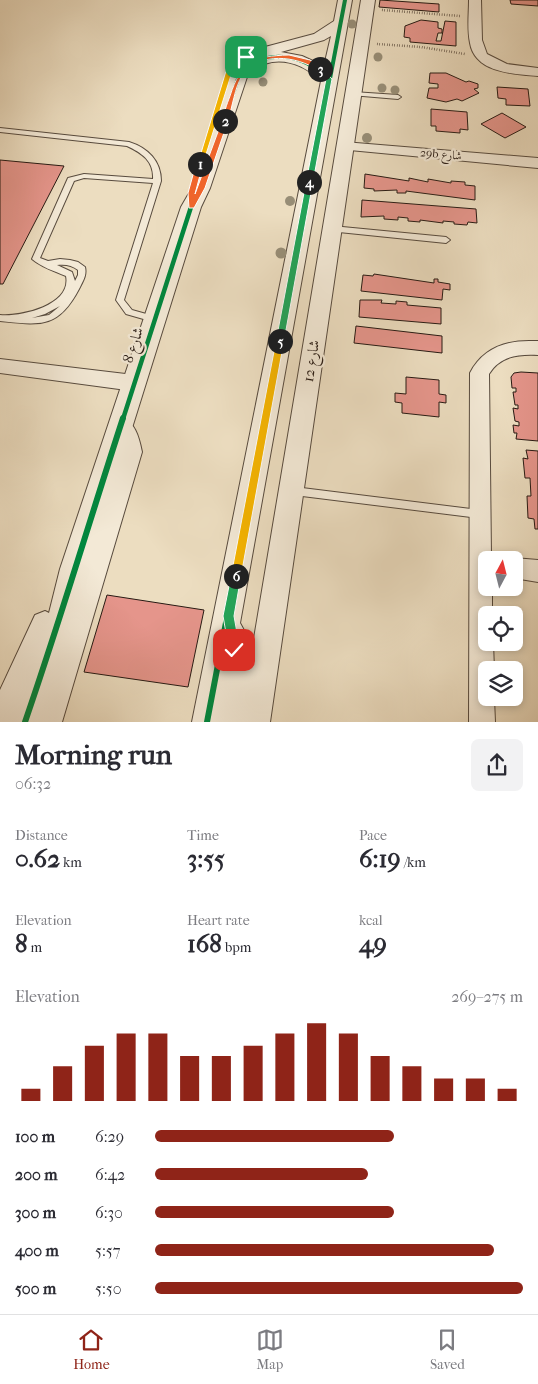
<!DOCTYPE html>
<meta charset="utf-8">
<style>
:root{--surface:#fff;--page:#f2f2f3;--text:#2b2b33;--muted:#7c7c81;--line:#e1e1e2;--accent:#8f2418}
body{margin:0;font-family:"IM FELL French Canon",Amiri,serif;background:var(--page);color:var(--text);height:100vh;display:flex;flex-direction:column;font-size:19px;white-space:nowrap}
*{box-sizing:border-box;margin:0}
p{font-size:16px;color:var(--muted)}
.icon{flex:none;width:28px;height:28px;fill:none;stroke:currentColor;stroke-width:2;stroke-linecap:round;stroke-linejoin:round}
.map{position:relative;height:722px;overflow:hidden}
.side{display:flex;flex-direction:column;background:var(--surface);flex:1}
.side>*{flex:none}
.needle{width:32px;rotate:7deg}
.fabs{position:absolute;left:478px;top:551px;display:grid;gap:10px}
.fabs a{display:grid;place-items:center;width:45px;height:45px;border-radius:8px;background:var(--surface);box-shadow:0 2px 8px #0003;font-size:25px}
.pin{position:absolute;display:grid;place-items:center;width:42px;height:42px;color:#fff;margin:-21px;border-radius:10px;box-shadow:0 2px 8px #0006}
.km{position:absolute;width:25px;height:25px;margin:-12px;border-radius:50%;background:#222;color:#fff;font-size:14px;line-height:25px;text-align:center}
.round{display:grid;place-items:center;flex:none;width:52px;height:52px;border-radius:8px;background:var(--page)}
.summary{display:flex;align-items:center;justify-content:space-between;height:85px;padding:0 15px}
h1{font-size:28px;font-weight:700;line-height:38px}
.figures{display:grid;grid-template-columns:repeat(3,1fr);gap:8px;height:85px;padding:5px 15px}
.figures div{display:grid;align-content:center}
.figures b{font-size:25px;font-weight:700}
.figures small{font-size:14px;font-weight:400}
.figures p{font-size:14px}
.chart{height:140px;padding:10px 15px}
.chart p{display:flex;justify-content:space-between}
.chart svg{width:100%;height:90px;margin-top:5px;stroke:var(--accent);stroke-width:6}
ul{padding:0 15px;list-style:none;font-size:16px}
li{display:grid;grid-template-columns:80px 60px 1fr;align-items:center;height:38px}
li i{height:12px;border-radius:6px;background:var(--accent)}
.menu{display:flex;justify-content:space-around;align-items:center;height:70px;border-top:1px solid var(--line);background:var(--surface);font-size:14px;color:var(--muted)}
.menu a{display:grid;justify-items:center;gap:2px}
.menu .on{color:var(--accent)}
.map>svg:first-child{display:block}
.building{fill:#e5958b;stroke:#271a13}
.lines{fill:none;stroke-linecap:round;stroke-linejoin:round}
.service-casing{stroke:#584b3e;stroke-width:2}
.minor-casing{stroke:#584b3e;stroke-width:2}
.tertiary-casing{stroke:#584b3e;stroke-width:2}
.path{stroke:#271a13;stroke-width:2.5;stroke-dasharray:0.5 2;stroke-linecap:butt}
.service{fill:#f3e9d6;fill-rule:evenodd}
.minor{fill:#f3e9d6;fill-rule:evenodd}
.tertiary{fill:#f3e9d6;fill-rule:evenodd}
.cycleway-far2-casing{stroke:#f3e9d6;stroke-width:6}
.cycleway-far1-casing{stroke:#f3e9d6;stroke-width:8}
.cycleway-casing{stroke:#f3e9d6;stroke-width:9}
.cycleway-far2{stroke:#00873e;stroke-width:4}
.cycleway-far1{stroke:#00873e;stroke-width:4.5}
.cycleway{stroke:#00873e;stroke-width:6}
.tree{fill:#978d76}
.split-1{fill:#f5b400;stroke:#fff}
.split-2{fill:#f0652b;stroke:#fff}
.split-3{fill:#f0652b;stroke:#fff}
.split-4{fill:#22a559;stroke:#fff}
.split-5{fill:#22a559;stroke:#fff}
.split-6{fill:#f5b400;stroke:#fff}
.split-7{fill:#22a559;stroke:#fff}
.labels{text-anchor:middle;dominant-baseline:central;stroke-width:4.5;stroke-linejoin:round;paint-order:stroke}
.far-street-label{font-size:12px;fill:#271a13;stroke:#f3e9d6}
.street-label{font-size:15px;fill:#271a13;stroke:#f3e9d6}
</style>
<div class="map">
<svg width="538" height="722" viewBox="0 0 538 722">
<rect width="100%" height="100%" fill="#ecddc0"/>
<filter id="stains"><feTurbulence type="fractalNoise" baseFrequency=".004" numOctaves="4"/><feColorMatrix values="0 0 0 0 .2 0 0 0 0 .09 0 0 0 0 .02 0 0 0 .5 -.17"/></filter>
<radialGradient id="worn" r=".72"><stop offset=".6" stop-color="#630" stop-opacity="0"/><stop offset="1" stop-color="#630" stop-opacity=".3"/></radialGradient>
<g class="building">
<path d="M380,0l59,4v8l-60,-5z"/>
<path d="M510,0h28v6l-27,-2z"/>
<path d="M421,20l17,2v6l4,1v4h-4l-2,8h5l4,-20 11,1v24l-46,-4v-4l-6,-1 1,-11z"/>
<path d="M430,73h16l20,9 3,-1 9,3v4l-4,1 5,4 -17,8 -5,-2 -11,3 -19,-4 2,-10h9v-4l-9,-1z"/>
<path d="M497,87l31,2 2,17 -24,-1v-6l-8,-1z"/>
<path d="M431,109l36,3 1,18 -8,-1v4l-24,-2v-5h-5z"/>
<path d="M502,113l24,14 -21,11 -24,-14z"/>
<path d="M0,160l64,6 -61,118h-3z"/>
<path d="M365,174l44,7v-3l19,4v-3l23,4v-2l14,1v3l10,1v14l-69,-9v2h-9v-3l-23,1v-2l-10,-1z"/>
<path d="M362,200l114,9 1,14 -9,-1 -1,3 -13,-1v-2l-11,-1v2l-23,-3v2l-12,-1v-3l-10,-1v3l-14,-1v-3l-23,1z"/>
<path d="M374,274l60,9v-4h4v3l12,2v6l-7,-1 -1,11 -81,-9 2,-16 10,1z"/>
<path d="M360,300h22l-1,3 15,1v-3l11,1v3l34,3v16l-82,-7z"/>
<path d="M356,326l86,10v17l-88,-10z"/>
<path d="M521,372l17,1v68l-22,-2 1,-6h-3l-1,-8 6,1v-4l-4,-1 -2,-13 5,1v-4h-3l-2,-13h3v-4h-4l-1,-11 3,-4z"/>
<path d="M406,377l33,3v14l7,1v8l-7,-1v15l-37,-4v-10l-7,-1v-9l11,1z"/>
<path d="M526,450l12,1v78h-3l-1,-10 -6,-1 -1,-22h4l-1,-18h-5l-2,-20 5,1z"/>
<path d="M107,595l97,15 -16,77 -104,-15z"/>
</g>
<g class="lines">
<g class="service-casing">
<g id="service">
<path d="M353,92l45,3 3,2 -3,2 -47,-4 -1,-1z"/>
<path d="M0,128l129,14c19,6 32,19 32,39l-37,119 8,10 25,7 1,2 -1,2 -3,1 -28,-8 -10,-14 37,-117 -69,-5 -10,3 -34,77 8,3 12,-2 10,1 8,2 7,5c2,8 -2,14 -6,22 -21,40 -39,36 -79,32v-6c21,2 72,-10 66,-39 -12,-5 -25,-9 -34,-17l36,-81 16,-4 69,5c1,-18 -11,-26 -26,-33l-127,-14zM57,265c8,-1 15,0 21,5v5l-3,6 -3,-9zM60,306l-11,9 -17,3 13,-4z"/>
<path d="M332,226l114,11 4,3 -4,3 -117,-12 -1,-2 1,-2z"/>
<path d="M294,487l185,23 4,1 1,3 -1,3 -4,1 -185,-23 -3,-1 -2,-3 2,-3z"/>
</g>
</g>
<g class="minor-casing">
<g id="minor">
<path d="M469,0h12l1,40 5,14 20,10 31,4v8c-24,-2 -63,-3 -68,-33 -3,-14 -1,-29 -1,-43z"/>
<path d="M344,142l194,16v10l-199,-19 -2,-3z"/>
<path d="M529,341h9v14c-20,-1 -38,1 -49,19l2,182 4,4h-9v28h6v27h-6v27h7l1,28h-8v28h8l1,24h-26l1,-349c12,-23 33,-32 59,-32z"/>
<path d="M0,359l134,16 7,3 3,5 -3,5 -7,3 -134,-18z"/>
<path d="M119,416c16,5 20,21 23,36l-80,270h-26l86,-270 -3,-12 -10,-16 3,-6z"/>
<path d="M514,558l24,2v22l-24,-4v-18h-6z"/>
</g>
</g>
<g class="tertiary-casing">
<path id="tertiary" d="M338,0h14l-112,623 6,11 3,34 112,-668h14l-105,722h-78l129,-641c-21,-21 -53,-29 -74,-4l-37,111 -9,19 -113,362 -7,31 -41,122h-40v-32l35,-75 10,-4 4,2 11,-44 121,-362 11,-19 39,-112c9,-13 18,-19 34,-23l-3,-3 3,-3 49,-13 20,-13zM331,36l-7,30 -22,-10 -21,-4 43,-12z"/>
</g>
<g class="path">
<path d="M382,10l78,6"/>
<path d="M377,44l44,3 44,7"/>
</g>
<use href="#service" class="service"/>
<use href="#minor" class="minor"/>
<use href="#tertiary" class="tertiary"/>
<g class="cycleway-far2-casing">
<g id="cycleway-far2">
<path d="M203,183l36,-107c25,-30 64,-22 90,3"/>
<path d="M310,183l35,-183"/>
</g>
</g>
<g class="cycleway-far1-casing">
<g id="cycleway-far1">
<path d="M123,419l68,-212 12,-25"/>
<path d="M265,419l45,-237"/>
</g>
</g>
<g class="cycleway-casing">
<g id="cycleway">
<path d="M25,722c35,-101 65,-203 98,-304"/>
<path d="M207,722l58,-304"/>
</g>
</g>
<use href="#cycleway-far2" class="cycleway-far2"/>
<use href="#cycleway-far1" class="cycleway-far1"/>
<use href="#cycleway" class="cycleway"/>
</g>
<g class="tree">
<circle cx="352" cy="24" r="4.5"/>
<circle cx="378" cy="57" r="4.5"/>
<circle cx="263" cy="82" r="4.5"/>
<circle cx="382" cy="88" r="4.5"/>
<circle cx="395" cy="90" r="4.5"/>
<circle cx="367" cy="138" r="5"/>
<circle cx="290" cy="201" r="5"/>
<circle cx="281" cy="253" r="5.5"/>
</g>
<path class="split-1" d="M244,56l5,1 -17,15 -29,92 -6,2 29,-95z"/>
<path class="split-2" d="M225,119l3,2 -23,67 -11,20h-5l-1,-15 8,-29 4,-2 3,2 -8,30 27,-73z"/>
<path class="split-3" d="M289,55l21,5 13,9 -5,1c-22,-14 -58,-19 -76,6 -7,11 -10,32 -14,45l-5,1c0,-8 4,-18 7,-26 11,-35 24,-40 59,-41z"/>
<path class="split-4" d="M318,68h4l10,11 -19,103 -4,2 -3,-2 20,-103z"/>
<path class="split-5" d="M309,180l4,2 -29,159 -4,3 -4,-3 30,-159z"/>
<path class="split-6" d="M280,338l4,3 -43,235 -5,5 -5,-5 45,-235z"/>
<path class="split-7" d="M236,571l5,5 -7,40 6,34 -6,5 -5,-5 -6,-34 8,-40z"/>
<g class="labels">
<g class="far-street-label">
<text transform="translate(441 154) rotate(5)">29b شارع</text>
</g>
<g class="street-label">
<text transform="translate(133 345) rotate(-72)">شارع 8</text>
<text transform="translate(311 361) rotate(-81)">شارع 12</text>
</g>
</g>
<rect width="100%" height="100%" filter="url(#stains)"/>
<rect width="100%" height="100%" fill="url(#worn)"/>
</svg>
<div class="fabs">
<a><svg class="needle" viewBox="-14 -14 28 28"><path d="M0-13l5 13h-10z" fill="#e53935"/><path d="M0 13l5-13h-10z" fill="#7c7c81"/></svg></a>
<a><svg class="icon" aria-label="locate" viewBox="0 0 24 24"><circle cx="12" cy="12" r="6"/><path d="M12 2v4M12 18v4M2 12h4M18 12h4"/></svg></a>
<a><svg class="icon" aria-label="layers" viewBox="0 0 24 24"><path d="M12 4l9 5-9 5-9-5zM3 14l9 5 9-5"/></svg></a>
</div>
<div class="pin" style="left:246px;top:57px;background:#1e9e55"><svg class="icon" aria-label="arrive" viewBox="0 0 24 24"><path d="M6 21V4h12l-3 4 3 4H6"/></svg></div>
<div class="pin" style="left:234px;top:650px;background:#d93025"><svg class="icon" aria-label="check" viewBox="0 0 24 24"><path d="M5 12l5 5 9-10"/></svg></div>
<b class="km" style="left:200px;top:164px">1</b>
<b class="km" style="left:225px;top:121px">2</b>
<b class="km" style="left:320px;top:69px">3</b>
<b class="km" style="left:309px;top:182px">4</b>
<b class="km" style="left:280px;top:341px">5</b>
<b class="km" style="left:236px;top:576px">6</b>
</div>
<section class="side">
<div class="summary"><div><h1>Morning run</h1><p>06:32</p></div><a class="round"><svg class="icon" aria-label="share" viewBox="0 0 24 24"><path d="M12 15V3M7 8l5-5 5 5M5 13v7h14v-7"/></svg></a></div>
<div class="figures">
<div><p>Distance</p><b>0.62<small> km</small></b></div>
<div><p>Time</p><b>3:55</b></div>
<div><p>Pace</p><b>6:19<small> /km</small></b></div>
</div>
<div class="figures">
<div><p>Elevation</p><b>8<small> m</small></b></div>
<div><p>Heart rate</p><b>168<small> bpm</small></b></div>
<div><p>kcal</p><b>49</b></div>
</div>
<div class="chart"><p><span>Elevation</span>269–275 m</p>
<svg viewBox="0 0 160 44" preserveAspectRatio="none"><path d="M5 44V38M15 44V27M25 44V17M35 44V11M45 44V11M55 44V22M65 44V22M75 44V17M85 44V11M95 44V6M105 44V11M115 44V22M125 44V27M135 44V33M145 44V33M155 44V38"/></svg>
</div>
<ul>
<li><b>100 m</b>6:29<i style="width:65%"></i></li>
<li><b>200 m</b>6:42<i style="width:58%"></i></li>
<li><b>300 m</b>6:30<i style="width:65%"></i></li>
<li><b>400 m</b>5:57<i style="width:92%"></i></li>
<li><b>500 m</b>5:50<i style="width:100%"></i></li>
</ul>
</section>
<nav class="menu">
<a class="on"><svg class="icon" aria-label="home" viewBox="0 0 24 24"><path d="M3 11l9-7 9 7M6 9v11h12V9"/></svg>Home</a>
<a><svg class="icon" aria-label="map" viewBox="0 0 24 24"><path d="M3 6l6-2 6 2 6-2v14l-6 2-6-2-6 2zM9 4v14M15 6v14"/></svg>Map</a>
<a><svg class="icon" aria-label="saved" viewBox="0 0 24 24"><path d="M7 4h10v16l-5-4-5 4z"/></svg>Saved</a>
</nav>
